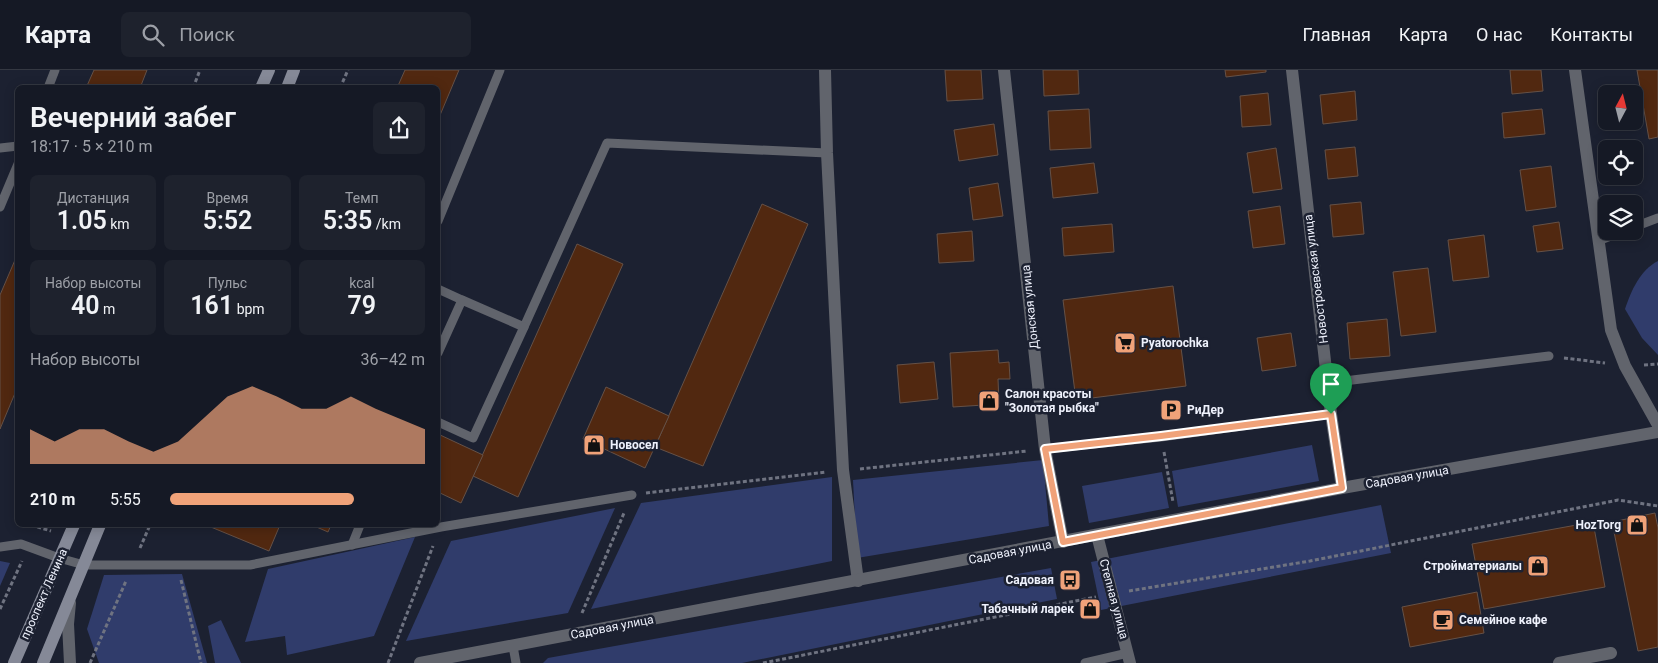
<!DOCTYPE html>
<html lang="ru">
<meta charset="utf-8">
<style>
:root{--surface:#151925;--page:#1e222d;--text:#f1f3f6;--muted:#9da0a7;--line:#343842;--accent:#f0a279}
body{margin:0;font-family:Roboto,sans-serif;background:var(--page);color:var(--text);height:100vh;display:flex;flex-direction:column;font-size:19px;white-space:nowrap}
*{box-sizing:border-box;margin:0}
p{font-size:16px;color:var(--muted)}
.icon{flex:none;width:28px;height:28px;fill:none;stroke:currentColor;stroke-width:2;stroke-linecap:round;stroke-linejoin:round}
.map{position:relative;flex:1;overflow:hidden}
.drawer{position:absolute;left:15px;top:15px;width:425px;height:442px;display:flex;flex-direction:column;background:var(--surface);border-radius:8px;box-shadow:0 2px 12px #0003,0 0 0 1px var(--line)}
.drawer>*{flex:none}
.needle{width:32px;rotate:7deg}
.tools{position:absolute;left:1598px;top:15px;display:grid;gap:10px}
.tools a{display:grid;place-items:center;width:45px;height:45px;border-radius:8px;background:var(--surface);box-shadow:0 2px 12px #0003,0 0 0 1px var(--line);font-size:25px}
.pin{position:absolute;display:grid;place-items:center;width:42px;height:42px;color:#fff;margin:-51px -21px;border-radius:50% 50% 50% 0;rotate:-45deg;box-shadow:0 0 5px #0007}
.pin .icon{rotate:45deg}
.round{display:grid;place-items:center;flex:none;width:52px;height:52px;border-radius:8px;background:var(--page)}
.summary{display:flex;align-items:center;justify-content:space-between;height:85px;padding:0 15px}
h1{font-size:28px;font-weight:600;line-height:38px}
.figures{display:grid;grid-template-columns:repeat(3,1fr);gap:8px;height:85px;padding:5px 15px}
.figures div{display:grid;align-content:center;border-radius:8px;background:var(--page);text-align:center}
.figures b{font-size:25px;font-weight:600}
.figures small{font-size:14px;font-weight:400}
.figures p{font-size:14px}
.chart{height:140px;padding:10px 15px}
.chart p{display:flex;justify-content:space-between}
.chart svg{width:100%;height:90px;margin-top:5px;fill:var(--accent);opacity:.7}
ul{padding:0 15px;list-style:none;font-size:16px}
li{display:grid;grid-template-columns:80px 60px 1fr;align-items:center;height:38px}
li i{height:12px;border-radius:6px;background:var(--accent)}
header{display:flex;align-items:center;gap:30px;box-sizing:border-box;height:70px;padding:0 25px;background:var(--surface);border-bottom:1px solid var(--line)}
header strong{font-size:24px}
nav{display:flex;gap:28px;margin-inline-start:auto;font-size:18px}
.search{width:350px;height:45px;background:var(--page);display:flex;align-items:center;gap:12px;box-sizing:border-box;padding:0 18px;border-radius:8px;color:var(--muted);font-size:19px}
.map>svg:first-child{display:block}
.green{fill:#303c6b}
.building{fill:#512810;stroke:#655147}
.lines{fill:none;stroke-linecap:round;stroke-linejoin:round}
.path{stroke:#6f7381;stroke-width:3;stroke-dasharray:4 2.5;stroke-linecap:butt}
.service{stroke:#61646c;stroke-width:9}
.minor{stroke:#61646c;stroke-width:12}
.tertiary{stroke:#61646c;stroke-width:12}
.secondary{stroke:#858997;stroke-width:12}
.route-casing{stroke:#fff;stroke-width:10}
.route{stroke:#f0a279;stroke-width:6}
.labels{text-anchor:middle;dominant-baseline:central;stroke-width:5;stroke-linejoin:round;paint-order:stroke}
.street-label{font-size:12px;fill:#eef1fc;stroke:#1c2131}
.poi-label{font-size:12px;font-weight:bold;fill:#eef1fc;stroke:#1c2131;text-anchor:start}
</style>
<header>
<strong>Карта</strong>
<div class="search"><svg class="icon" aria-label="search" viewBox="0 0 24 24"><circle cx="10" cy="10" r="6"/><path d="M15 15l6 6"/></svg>Поиск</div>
<nav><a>Главная</a><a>Карта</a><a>О нас</a><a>Контакты</a></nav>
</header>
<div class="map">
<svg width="1658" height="593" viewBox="0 0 1658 593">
<rect width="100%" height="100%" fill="#1c2131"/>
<g class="green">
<path d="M1658,191v94l-16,-17 -17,-29c6,-18 15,-39 33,-48z"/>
<path d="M1312,375l7,36 -141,26 -6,-36z"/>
<path d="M1043,390l6,66 -192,32 -4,-78z"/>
<path d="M1162,402l7,36 -80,15 -7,-37z"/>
<path d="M832,407v84l-241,48 50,-106z"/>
<path d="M1381,435l10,48 -290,57 -10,-48z"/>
<path d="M615,438l-47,105 -162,28 45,-100z"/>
<path d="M415,467l-41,99 -87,19 -2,-19 -40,6 23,-73z"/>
<path d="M0,491l10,2 -10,23z"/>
<path d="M1051,498l6,31 -315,64h-199l5,-5z"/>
<path d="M182,504l25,89h-108l-12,-34 17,-54z"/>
<path d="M221,550l20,43h-26l-7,-37z"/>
</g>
<g class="building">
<path d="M94,0h53l-7,18h-54z"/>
<path d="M405,0h54l-21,50v-32h-41z"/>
<path d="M945,0h36l2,29 -36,2z"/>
<path d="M1043,0h35l1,24 -35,2z"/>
<path d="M1225,0h41v2l-40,5z"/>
<path d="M1510,0h31l2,21 -31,3z"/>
<path d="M1637,0h21v67l-9,2z"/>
<path d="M1355,21l2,29 -34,4 -3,-29z"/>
<path d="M1268,23l3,32 -29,2 -2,-31z"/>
<path d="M1089,39l2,39 -41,2 -2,-39z"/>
<path d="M1542,39l3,25 -41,4 -2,-25z"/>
<path d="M994,54l4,31 -39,6 -5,-31z"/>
<path d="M1355,77l3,29 -30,3 -3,-29z"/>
<path d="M1276,78l6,41 -29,4 -6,-40z"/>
<path d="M1094,93l4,30 -45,5 -3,-30z"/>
<path d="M1551,96l5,41 -30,4 -6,-41z"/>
<path d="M998,113l5,33 -30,4 -4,-32z"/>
<path d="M1361,132l3,32 -31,3 -3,-32z"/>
<path d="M762,134l46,20 -105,242 -48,-19z"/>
<path d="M1280,136l5,38 -32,4 -5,-37z"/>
<path d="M1559,152l4,27 -26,3 -4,-26z"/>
<path d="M1112,154l2,28 -50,4 -2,-28z"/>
<path d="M972,161l2,30 -35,2 -2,-29z"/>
<path d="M1484,165l5,42 -36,4 -5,-41z"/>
<path d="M577,174l46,20 -105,233 -45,-21z"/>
<path d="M18,183v133l-18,43v-134z"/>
<path d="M1428,198l8,64 -35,4 -8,-64z"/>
<path d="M1173,216l13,100 -110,14 -13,-100z"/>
<path d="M1387,249l3,37 -40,3 -3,-36z"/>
<path d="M1291,263l5,33 -34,5 -5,-33z"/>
<path d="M998,280l1,13 10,-1 1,17h-12l1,25 -46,3 -3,-54z"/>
<path d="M934,292l4,37 -38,4 -3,-38z"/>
<path d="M606,317l63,29 -24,52 -62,-29z"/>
<path d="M438,364l45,21 -22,48 -23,-11z"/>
<path d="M1655,443l3,15v119l-20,4 -26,-129z"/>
<path d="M1593,452l12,65 -121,22 -12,-65z"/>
<path d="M206,455h74l-11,26z"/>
<path d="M312,455h19l-3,7z"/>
<path d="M1477,522l7,41 -74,14 -8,-40z"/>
</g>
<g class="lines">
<g class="path">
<path d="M193,18l7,-18"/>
<path d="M340,18l8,-18"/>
<path d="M1564,288l41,5"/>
<path d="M1644,295l14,-1"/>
<path d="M1164,382l9,50"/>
<path d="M860,399l167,-18"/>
<path d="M646,423l180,-21"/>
<path d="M31,455l20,6"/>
<path d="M140,478l10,-23"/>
<path d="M181,510l20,83"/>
<path d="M1129,521l181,-30 308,-61 40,6"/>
<path d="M0,539l22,-48"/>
<path d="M582,543l42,-100"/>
<path d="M90,593l36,-82"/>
<path d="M388,593l45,-117"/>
<path d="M763,593l333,-66"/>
</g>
<g class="service">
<path d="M48,18l7,-18"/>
<path d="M0,78l18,-2"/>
<path d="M0,137l18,-43"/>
<path d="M438,151l62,-151"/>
<path d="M1634,157l24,-9"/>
<path d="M1598,171l25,-10"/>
<path d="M438,219l24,11"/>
<path d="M438,283l24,-53 62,27 83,-184 220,10"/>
<path d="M1328,313l221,-27"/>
<path d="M438,352l35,16 51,-111"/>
<path d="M1045,379l116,-12 170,-23"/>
<path d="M352,475l8,-20"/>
<path d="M0,477l21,-3 38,14 25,7h166l191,-38 191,-32"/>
<path d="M513,576l3,17"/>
<path d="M1085,593l43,-10"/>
</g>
<g class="minor">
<path d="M825,0l2,83 16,317 15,111"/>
<path d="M1004,0l41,379 18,93"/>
<path d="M1292,0l39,344 11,74"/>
<path d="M1575,0l36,260 14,36 33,59"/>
<path d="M1097,465l33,128"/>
<path d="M1559,593l52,-10"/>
</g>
<g class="tertiary">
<path d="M70,533l-2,21 2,39"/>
<path d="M420,593l922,-175 316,-56"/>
</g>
<g class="secondary">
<path d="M261,18l8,-18"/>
<path d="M287,18l7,-18"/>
<path d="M14,593l60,-138"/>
<path d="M43,593l57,-138"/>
</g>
</g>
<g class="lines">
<g class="route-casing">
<path id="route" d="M1331,344l11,74 -279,54 -18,-93 116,-13z"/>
</g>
<use href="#route" class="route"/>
</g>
<defs>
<g id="supermarket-square" transform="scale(1.125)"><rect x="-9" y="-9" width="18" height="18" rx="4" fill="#f0a279" stroke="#1c2131"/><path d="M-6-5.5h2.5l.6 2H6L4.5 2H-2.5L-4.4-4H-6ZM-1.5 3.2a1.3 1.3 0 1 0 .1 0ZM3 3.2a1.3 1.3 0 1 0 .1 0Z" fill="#111"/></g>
<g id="shop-square" transform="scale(1.125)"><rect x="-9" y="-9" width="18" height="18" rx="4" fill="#f0a279" stroke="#1c2131"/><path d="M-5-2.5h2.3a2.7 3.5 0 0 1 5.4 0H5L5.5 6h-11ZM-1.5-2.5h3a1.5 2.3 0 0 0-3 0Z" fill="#111"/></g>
<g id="parking-square" transform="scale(1.125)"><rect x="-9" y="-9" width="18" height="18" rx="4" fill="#f0a279" stroke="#1c2131"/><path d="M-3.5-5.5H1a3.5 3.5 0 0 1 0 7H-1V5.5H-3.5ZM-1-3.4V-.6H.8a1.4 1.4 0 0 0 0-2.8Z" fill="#111"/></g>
<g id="bus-square" transform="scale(1.125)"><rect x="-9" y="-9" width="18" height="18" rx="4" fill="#f0a279" stroke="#1c2131"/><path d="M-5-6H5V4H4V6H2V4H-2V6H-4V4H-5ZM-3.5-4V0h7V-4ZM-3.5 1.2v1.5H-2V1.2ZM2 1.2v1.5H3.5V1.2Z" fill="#111"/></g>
<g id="cafe-square" transform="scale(1.125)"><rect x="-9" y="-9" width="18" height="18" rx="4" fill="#f0a279" stroke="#1c2131"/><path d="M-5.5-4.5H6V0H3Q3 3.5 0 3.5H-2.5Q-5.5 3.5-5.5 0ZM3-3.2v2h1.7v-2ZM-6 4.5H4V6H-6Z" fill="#111"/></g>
</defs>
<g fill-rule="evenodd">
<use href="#supermarket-square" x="1125" y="273"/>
<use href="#shop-square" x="989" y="331"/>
<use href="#parking-square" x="1171" y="340"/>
<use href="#shop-square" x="594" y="375"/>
<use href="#shop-square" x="1637" y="455"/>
<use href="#shop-square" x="1538" y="496"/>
<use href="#bus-square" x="1070" y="510"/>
<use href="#shop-square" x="1090" y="539"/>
<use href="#cafe-square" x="1443" y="550"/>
</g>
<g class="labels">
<g class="street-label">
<text transform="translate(1316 209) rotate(-97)">Новостроевская улица</text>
<text transform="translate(1030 237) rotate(-96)">Донская улица</text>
<text transform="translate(1407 407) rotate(-10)">Садовая улица</text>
<text transform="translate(1010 482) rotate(-11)">Садовая улица</text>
<text transform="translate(44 524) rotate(-66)">проспект Ленина</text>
<text transform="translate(1114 529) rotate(75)">Степная улица</text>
<text transform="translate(612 557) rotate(-11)">Садовая улица</text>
</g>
<g class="poi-label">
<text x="1141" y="273">Pyatorochka</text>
<text x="1005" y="324">Салон красоты<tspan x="1005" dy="14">"Золотая рыбка"</tspan></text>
<text x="1187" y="340">РиДер</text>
<text x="610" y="375">Новосел</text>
<text x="1621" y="455" text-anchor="end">HozTorg</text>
<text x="1522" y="496" text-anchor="end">Стройматериалы</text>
<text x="1054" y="510" text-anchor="end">Садовая</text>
<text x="1074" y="539" text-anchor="end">Табачный ларек</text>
<text x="1459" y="550">Семейное кафе</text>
</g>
</g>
</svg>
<div class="tools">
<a><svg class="needle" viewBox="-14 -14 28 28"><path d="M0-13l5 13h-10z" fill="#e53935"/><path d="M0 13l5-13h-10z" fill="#9da0a7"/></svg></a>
<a><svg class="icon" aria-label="locate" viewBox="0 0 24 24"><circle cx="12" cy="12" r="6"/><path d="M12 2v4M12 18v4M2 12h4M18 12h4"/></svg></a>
<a><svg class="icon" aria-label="layers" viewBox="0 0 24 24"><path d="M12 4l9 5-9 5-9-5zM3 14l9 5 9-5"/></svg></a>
</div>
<div class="pin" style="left:1331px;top:344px;background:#1e9e55"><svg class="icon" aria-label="arrive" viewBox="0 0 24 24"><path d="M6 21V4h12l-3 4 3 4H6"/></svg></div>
<section class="drawer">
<div class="summary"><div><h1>Вечерний забег</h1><p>18:17 · 5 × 210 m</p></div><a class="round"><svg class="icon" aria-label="share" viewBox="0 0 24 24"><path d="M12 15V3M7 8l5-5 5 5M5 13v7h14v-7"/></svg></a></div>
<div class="figures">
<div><p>Дистанция</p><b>1.05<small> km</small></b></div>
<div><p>Время</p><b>5:52</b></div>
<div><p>Темп</p><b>5:35<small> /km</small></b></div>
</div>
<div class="figures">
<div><p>Набор высоты</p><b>40<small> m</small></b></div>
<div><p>Пульс</p><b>161<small> bpm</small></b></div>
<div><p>kcal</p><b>79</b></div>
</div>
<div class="chart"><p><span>Набор высоты</span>36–42 m</p>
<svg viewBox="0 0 160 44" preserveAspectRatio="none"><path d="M0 44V27L10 33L20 27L30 27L40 33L50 38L60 33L70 22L80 11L90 6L100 11L110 17L120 17L130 11L140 17L150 22L160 27V44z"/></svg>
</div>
<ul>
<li><b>210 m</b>5:55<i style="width:72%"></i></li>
</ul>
</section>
</div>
